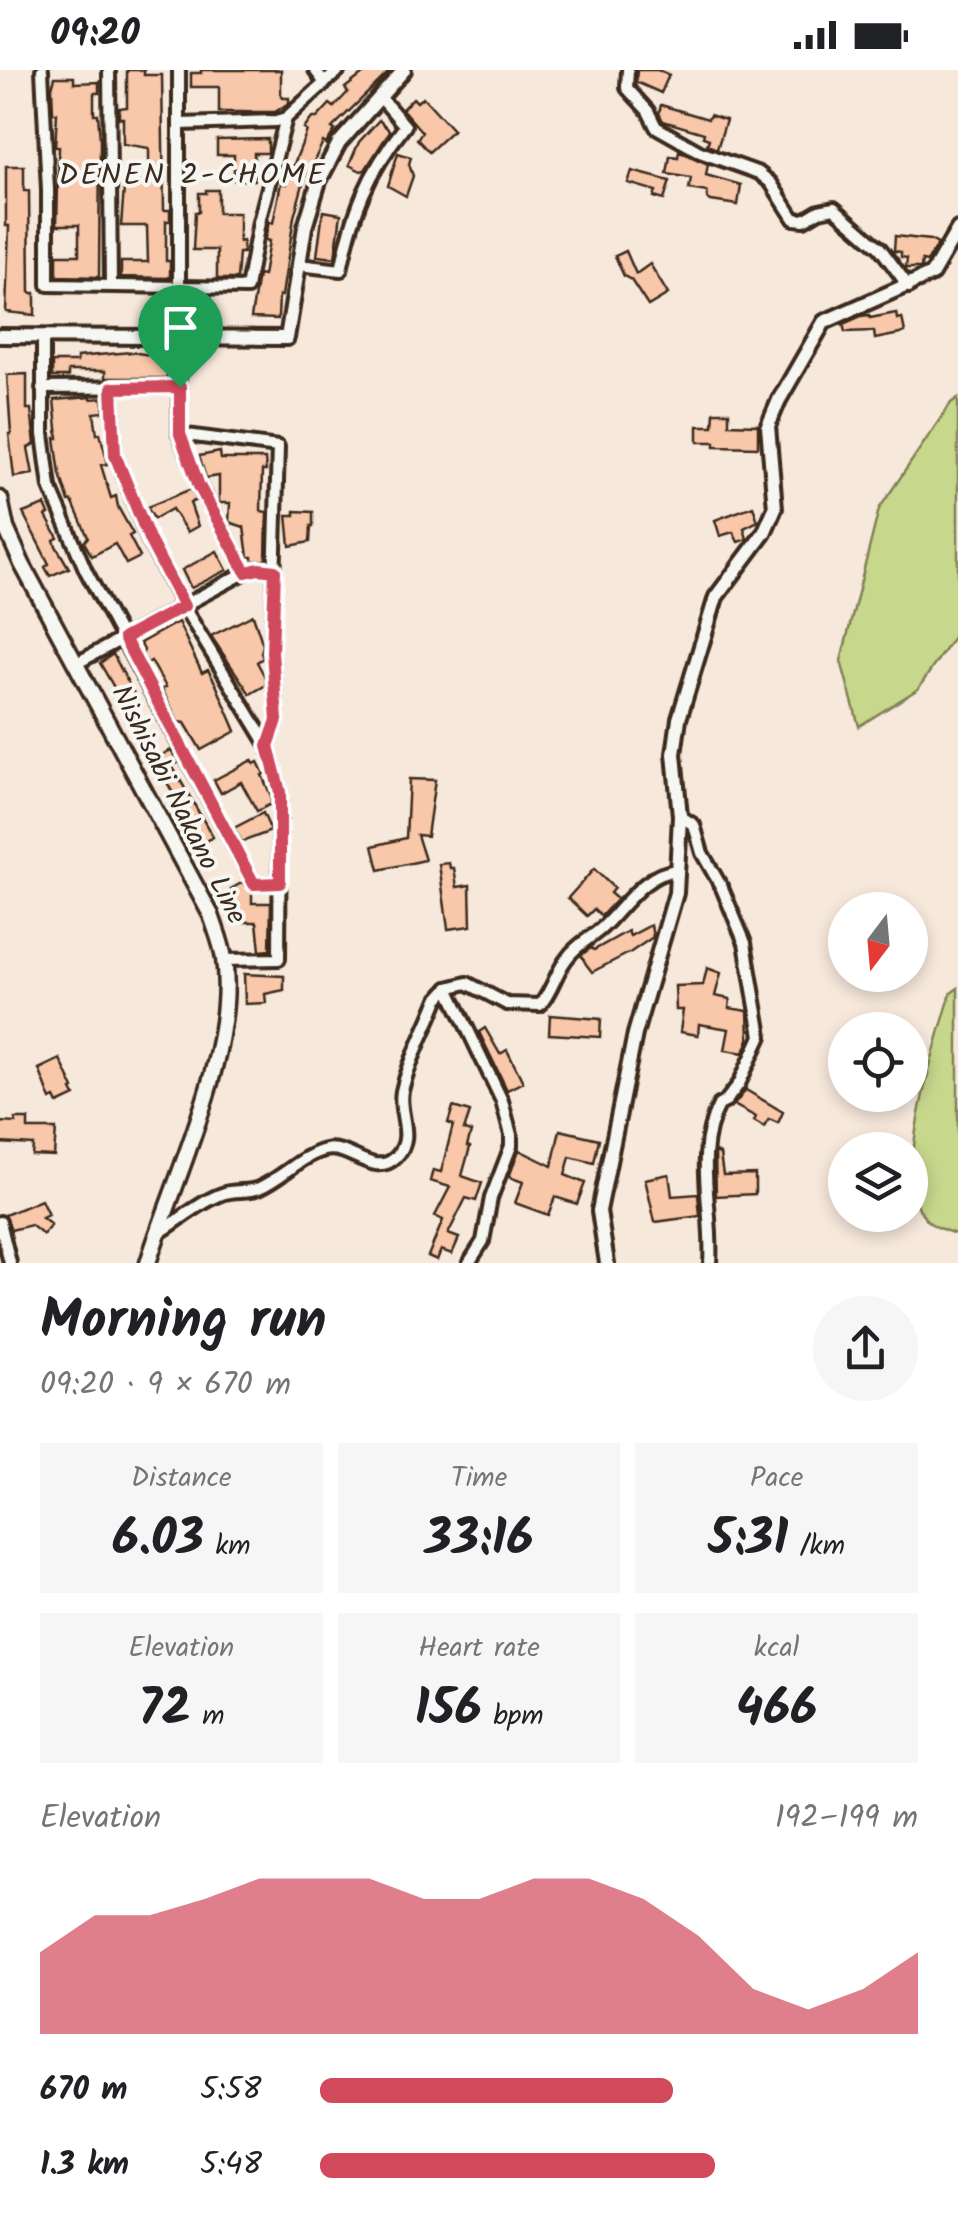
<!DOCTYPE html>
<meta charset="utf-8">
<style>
:root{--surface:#fff;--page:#f6f6f6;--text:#202124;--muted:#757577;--accent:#d1495b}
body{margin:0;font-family:Kalam,sans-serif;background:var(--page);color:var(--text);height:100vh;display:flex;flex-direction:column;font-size:38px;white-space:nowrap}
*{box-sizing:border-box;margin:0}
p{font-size:32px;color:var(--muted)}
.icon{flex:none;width:55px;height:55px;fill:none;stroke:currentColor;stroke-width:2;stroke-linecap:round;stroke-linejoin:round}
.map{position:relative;height:1193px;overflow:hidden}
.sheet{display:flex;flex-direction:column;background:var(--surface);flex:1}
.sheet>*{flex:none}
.needle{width:65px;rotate:196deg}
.tools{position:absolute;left:828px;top:822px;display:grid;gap:20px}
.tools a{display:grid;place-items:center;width:100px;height:100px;border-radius:50%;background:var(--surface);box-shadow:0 5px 15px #0003;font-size:50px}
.pin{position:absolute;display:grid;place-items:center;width:85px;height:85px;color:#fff;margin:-102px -42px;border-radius:50% 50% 50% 0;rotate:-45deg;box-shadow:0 0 10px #0007}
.pin .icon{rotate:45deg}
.round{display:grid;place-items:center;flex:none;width:105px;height:105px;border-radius:52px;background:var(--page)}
.summary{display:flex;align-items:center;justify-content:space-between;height:170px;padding:0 40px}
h1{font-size:55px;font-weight:700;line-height:75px}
.metrics{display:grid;grid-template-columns:repeat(3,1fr);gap:15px;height:170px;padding:10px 40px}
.metrics div{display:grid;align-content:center;border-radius:0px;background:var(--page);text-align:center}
.metrics b{font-size:50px;font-weight:700}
.metrics small{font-size:28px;font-weight:400}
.metrics p{font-size:28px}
.chart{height:280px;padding:20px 40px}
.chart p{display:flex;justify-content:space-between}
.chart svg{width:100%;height:180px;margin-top:10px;fill:var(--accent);opacity:.7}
ul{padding:0 40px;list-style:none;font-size:32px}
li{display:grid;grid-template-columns:160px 120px 1fr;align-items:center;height:75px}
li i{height:25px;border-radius:12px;background:var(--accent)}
.status{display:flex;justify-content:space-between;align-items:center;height:70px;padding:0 50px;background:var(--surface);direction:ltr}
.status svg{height:28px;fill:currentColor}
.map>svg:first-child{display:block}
.green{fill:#c7d78c;stroke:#818055;stroke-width:2.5}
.building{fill:#f9c7a9;stroke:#3b2a1e;stroke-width:2.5}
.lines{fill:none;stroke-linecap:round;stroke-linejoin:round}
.minor-casing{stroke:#3b2a1e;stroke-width:18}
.tertiary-casing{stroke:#3b2a1e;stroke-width:20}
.secondary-casing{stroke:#3b2a1e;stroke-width:21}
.minor{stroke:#f6f6f2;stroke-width:10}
.tertiary{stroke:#f6f6f2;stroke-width:12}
.secondary{stroke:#f6f6f2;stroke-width:14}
.route-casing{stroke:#fff;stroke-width:20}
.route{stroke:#d1495b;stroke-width:12}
.labels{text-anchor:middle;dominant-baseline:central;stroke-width:8;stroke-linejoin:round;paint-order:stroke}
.street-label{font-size:28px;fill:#3b2a1e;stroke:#f6f6f2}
.neighbourhood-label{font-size:30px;letter-spacing:2.5px;fill:#3b2a1e;stroke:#f6f6f2}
</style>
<div class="status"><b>09:20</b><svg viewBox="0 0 49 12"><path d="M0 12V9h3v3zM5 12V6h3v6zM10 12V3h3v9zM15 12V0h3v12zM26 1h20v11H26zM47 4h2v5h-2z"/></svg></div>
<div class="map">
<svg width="958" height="1193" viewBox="0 0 958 1193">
<rect width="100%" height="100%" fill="#f7e8dc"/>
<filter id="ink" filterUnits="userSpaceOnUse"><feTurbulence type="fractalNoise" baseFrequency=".01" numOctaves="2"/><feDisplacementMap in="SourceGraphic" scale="20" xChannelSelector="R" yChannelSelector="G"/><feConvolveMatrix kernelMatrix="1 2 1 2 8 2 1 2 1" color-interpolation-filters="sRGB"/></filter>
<g filter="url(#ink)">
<g class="green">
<path d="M958,328v232l-40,59 -59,37 -18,-65 38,-152 72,-106z"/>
<path d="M958,918v247c-9,-3 -21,-7 -28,-12 -44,-34 8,-184 21,-230z"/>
</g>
<g class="building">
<path d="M127,0h17v5h18l2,135h6v11h-4v40h4v16l-3,1 -46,-1v-15h27l-1,-36h-26l3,-38h6l4,-5h15v-35l-26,-4v-26h-4v-10l8,-1z"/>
<path d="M201,0h80v24l2,4h6v5l-14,9h-56v-25h-28v-14h10z"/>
<path d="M368,0h23l-59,58 3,2 -9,14 -3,-2 -20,42 -9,33 -12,79h-3l-1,23 -27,-1 7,-43 5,1 6,-35 -4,-1 4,-18 4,1 8,-40 5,1 21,-53 -3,-2 8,-11h5l13,-14 4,3 14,-15 -3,-4z"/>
<path d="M637,0h21l11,5 -8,18 -25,-11z"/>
<path d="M55,7h19v6l25,-1v11h-5v21h4l2,27 -1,136 -42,-1v-21h22v-30h-22l2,-78h-4l2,-34h-4l-1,-25z"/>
<path d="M423,27l30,33 -24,22 -12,-13 5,-7 -20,-23 11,-11 4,4z"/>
<path d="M661,35l47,14 2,-4 16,5 -9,29 -10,-4 2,-6 -6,-2 1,-4 -41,-12 -4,-8z"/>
<path d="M379,50l11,11 -25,39 -4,1 -12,-6 10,-23z"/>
<path d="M268,69v14h-14v27h-20v-25h-17v-15z"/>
<path d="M679,81l29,13 -2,11 35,10 -3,20 -27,-4 -4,-3v-6l-18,-3 2,-11 -24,-4 3,-18 8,1z"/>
<path d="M398,83l13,4 -2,7 4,12 -7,20 -18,-10z"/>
<path d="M6,96h18v25h5l1,102h5v22l-29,-3 3,-86h-3z"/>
<path d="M632,101l38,10 -6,19 -10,-3 2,-6 -28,-8z"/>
<path d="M206,120h12v23h21v29l4,-1v12h-4l-2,26h-20v-29h-24l2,-38h4v-19h7z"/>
<path d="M323,141l18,3 -6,44 -18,-2z"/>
<path d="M895,166l35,4 8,4 -11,18 -5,-1 -1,7h-15l1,-10 -6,-1v-5l-7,-1z"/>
<path d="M626,181l10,23 14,-10 18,30 -20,12 -17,-26 -7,-4 -9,-20z"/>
<path d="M896,243l1,6 5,-1 3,14 -5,2 -25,5 -1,-8 -29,1 -2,-8 18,-8 8,-1 1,3z"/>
<path d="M131,282l39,6v16h-3v4h-62v-7h-37v6h-16v-15h25v-5z"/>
<path d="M27,304v35h4l4,35 -7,4 5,26 -19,3 -5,-43h2l-4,-59z"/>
<path d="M91,327v2l12,-1 1,14 -10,1 3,21 3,-1 8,31 -7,1 10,33 5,-2 2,11 15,27 -4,2 11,21 -14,7 -11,-20 -23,12 -8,-14 4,-5 -16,-36 -3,1 -9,-28 -5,-36h3l-4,-38z"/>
<path d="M714,342h15v12l29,1v22l-43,-1v-4h-17v-16h15z"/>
<path d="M220,382l1,7h44l1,12h-4l-1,40 6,1 -1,48 -14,1v-4h-4l-4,-30 -15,-5 1,-19h-11v-27l-13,2 -7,-22z"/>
<path d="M191,419l6,11 -7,3 8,23 -11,6 -15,-23 -18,10 -7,-12z"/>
<path d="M45,435l4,9 -3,2 12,22 -4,2 2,6 13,22 -19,8 -5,-9 4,-3 -26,-51z"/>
<path d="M753,436l5,15 -14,7 3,11 -9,3 -5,-10 -13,4 -5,-16z"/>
<path d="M295,441l18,1v14h-2l-1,16 -20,4 -3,-31h8z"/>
<path d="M217,481l10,19 -36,18 -9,-18z"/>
<path d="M253,545l10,30 -2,8 2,5 -6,4 8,15 1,8 -16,9 -39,-58z"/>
<path d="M178,552l24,51 6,-3 7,12 21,49 -35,19 -16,-27 -7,-1 -16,-33 4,-2 -15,-26 -4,2 -5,-8 2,-5 -4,-7z"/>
<path d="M113,584l22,42 -12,7 -23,-40z"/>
<path d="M171,680l7,13 -6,3 41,71 -13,8 -14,-25 -3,2 -9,-15 5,-3 -25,-45z"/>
<path d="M252,690l2,4 4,-2 6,12 -2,1 9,21v8l-14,7 -16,-29 -20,11 -7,-13z"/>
<path d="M409,709l26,1 -8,56 -10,-1 8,25 -46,10 -6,-24 33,-8z"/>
<path d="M263,743l8,18 -29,11 -8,-14z"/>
<path d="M449,793l1,5h4l3,19 13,-2 1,41 -23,3 -9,-65z"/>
<path d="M594,799l20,19 -4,5 7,6 -16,17 -7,-7 -7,7 -19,-18z"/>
<path d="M243,812l9,10v11h19l-1,47 -10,1 -3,-29h-26v-33z"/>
<path d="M651,855l2,12 -22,15 -39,20 -6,-8 -5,-9 10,-7 3,2 34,-19 2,5z"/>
<path d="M707,898l14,5 -6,23 15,3 -1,9 19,3 1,28 -5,14 -19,-3 4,-21 -30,-5 -1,11 -18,-3 3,-22h-7l-1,-24 28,-1z"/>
<path d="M244,904l40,2v14l-19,4 1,9 -21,1z"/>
<path d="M550,945l51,4 -1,18 -51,-3z"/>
<path d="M485,958l15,26 7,-4 16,32 -16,8 -28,-58z"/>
<path d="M60,989l14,30 -2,1 3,6 -17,8 -3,-6 -4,2 -12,-31z"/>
<path d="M746,1020l37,22 -5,11 -9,-4 -5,8 -10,-6 2,-4 -22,-12z"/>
<path d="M453,1037l17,5 -6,18 7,2 -4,14 3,1 -8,29 20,7 -6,18 -10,-3 -18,36 11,4 -7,16 -11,-4 -4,10 -9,-4 15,-36 -8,-4 15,-29 -20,-6 3,-11 8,2 12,-47 -5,-2z"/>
<path d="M15,1049h13v10h28l-2,27 -22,-1 1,-10 -33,-2v-21l16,1z"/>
<path d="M560,1060l39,9 -5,24 -24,-6 -5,18 20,8 -8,21 -22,-7 -7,18 -33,-12 8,-21 -14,-5 10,-27 33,16z"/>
<path d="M715,1082l5,2 3,21 32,-1v20l-39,2z"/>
<path d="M669,1104l3,22 26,-2 2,22 -45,6 -10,-43z"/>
<path d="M41,1130l7,15 -6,3 9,7 -8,10 -12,-10 -20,5 -6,-15z"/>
</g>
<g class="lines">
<g class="minor-casing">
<g id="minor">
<path d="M42,0l6,120v95l199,3 12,-66 27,-104"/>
<path d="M109,0l2,215"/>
<path d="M179,0v364l20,51 47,87"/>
<path d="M315,0l10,13"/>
<path d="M628,0l-1,18 21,23 8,16 44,25 59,21 12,10 23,36 10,1 15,-9 15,-3 46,40 29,39"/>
<path d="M181,54l95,-3 10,-3 53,-48"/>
<path d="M299,195l42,5c12,-59 26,-96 64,-144l-24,-28"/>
<path d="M43,267v97l7,53 36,84 168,313 26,-1"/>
<path d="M42,318l138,-1"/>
<path d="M112,318l3,67 34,86 34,65 85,140 12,46 -1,167 -55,1"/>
<path d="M179,364l99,13 -6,205 5,68 -9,26"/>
<path d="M77,593l169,-91 13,-3 16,2"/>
<path d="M680,746l14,9 8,28 20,35 23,55 16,93 -22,48 -14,18 -6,3c-26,49 -5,105 -9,158"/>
<path d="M448,918l54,113 9,34v11l-20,52 -8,43 -14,22"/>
<path d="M0,1152l10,41"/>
<path d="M157,1164c22,-13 41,-31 65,-40 12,-5 26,-1 37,-6 23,-10 42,-32 66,-38 25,-6 49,29 71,7 20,-20 1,-44 6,-66 7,-31 25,-63 36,-92l10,-11 19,-5 40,21 33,1c13,-15 16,-34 28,-48 9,-13 25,-20 36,-31 22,-22 41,-53 74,-56"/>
</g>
</g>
<g class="tertiary-casing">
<g id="tertiary">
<path d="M0,266l287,2 18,-111 14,-46 20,-38 65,-73"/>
<path d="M607,1193l-8,-52 36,-177 41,-141 4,-77 -6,-62 5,-35 37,-122 48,-64 11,-25 -7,-82 11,-26 45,-78 108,-48 26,-45"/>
</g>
</g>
<g class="secondary-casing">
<path id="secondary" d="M0,429l6,29 16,36 189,351c5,15 11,29 13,44 13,92 -49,216 -76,304"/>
</g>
<use href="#minor" class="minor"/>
<use href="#tertiary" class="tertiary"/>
<use href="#secondary" class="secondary"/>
</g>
</g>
<g class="lines" filter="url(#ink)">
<g class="route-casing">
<path id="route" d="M180,317v47l19,52 47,86 13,-3 16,2 -3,81 5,68 -9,26 12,46v91l-26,1 -130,-246 60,-32 -34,-65 -35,-86 -3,-67z"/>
</g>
<use href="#route" class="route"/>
</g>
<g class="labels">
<g class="street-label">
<text transform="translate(178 735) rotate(63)">Nishisabi Nakano Line</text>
</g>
<g class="neighbourhood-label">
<text x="193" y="106">DENEN 2-CHOME</text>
</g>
</g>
</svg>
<div class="tools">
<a><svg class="needle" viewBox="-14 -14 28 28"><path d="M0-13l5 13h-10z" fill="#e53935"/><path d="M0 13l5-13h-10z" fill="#757577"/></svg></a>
<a><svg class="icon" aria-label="locate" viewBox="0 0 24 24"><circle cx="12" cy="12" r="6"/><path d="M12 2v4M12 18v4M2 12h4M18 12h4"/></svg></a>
<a><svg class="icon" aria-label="layers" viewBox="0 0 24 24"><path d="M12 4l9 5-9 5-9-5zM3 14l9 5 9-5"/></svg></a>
</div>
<div class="pin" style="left:180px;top:317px;background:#1e9e55"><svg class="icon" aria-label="arrive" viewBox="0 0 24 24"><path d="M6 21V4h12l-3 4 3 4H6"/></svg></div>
</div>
<section class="sheet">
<div class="summary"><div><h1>Morning run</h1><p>09:20 · 9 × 670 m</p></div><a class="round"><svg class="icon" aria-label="share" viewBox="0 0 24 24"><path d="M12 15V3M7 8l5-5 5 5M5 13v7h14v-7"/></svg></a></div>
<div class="metrics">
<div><p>Distance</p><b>6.03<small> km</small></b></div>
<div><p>Time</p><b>33:16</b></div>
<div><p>Pace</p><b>5:31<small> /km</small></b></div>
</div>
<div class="metrics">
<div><p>Elevation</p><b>72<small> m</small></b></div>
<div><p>Heart rate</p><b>156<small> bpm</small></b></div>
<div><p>kcal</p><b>466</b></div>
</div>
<div class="chart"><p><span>Elevation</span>192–199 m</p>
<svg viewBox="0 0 160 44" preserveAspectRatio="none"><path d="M0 44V24L10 15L20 15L30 11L40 6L50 6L60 6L70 11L80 11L90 6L100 6L110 11L120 20L130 33L140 38L150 33L160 24V44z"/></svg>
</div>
<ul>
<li><b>670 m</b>5:58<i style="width:59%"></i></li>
<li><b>1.3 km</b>5:48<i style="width:66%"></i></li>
</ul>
</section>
